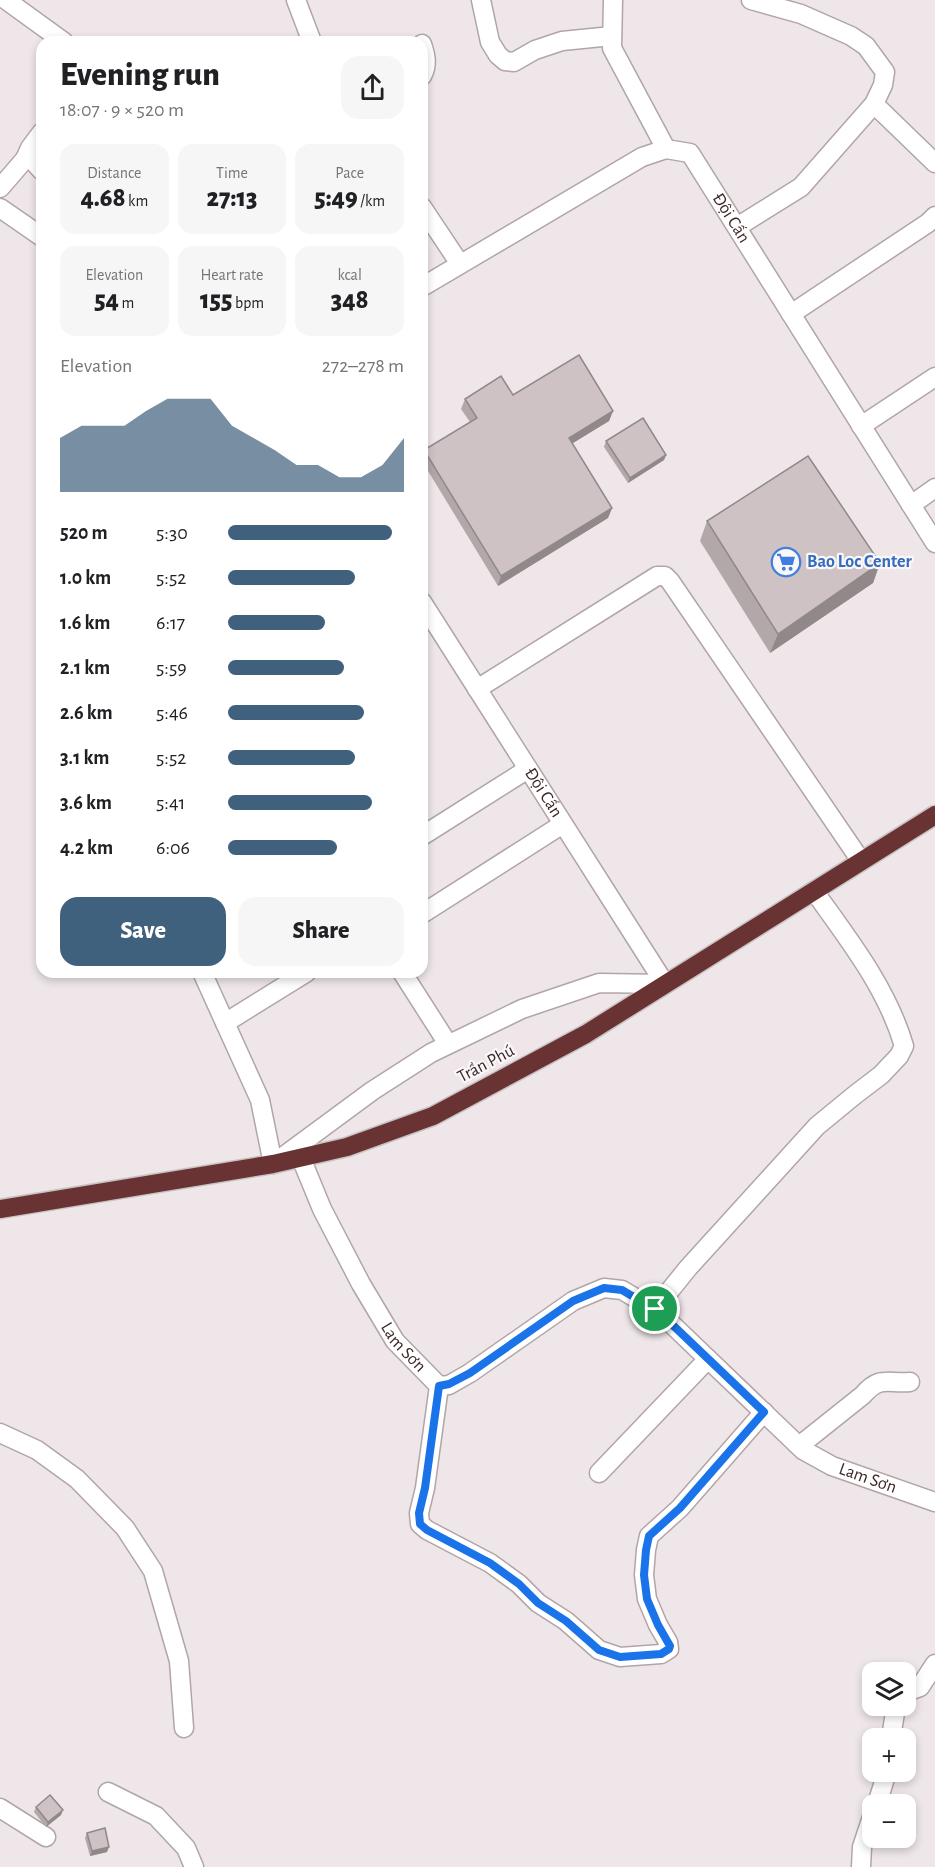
<!DOCTYPE html>
<meta charset="utf-8">
<style>
:root{--surface:#fff;--page:#f6f6f6;--text:#202124;--muted:#757577;--accent:#40617d}
body{margin:0;font-family:"Alegreya Sans",sans-serif;background:var(--page);color:var(--text);height:100vh;display:flex;flex-direction:column;font-size:22px;white-space:nowrap}
*{box-sizing:border-box;margin:0}
p{font-size:20px;color:var(--muted)}
.icon{flex:none;width:33px;height:33px;fill:none;stroke:currentColor;stroke-width:2;stroke-linecap:round;stroke-linejoin:round}
.map{position:relative;flex:1;overflow:hidden}
.sheet{position:absolute;left:36px;top:36px;width:392px;height:942px;display:flex;flex-direction:column;background:var(--surface);border-radius:18px;box-shadow:0 3px 9px #0003}
.sheet>*{flex:none}
.controls{position:absolute;left:862px;top:1662px;display:grid;gap:12px}
.controls a{display:grid;place-items:center;width:54px;height:54px;border-radius:12px;background:var(--surface);box-shadow:0 3px 9px #0003;font-size:30px}
.pin{position:absolute;display:grid;place-items:center;width:51px;height:51px;color:#fff;margin:-26px;border:3px solid #fff;border-radius:50%;box-shadow:0 2px 6px #0007}
.round{display:grid;place-items:center;flex:none;width:63px;height:63px;border-radius:18px;background:var(--page)}
.summary{display:flex;align-items:center;justify-content:space-between;height:102px;padding:0 24px}
h1{font-size:33px;font-weight:800;line-height:45px}
.metrics{display:grid;grid-template-columns:repeat(3,1fr);gap:9px;height:102px;padding:6px 24px}
.metrics div{display:grid;align-content:center;border-radius:15px;background:var(--page);text-align:center}
.metrics b{font-size:26px;font-weight:800}
.metrics small{font-size:16px;font-weight:400}
.metrics p{font-size:16px}
.chart{height:168px;padding:12px 24px}
.chart p{display:flex;justify-content:space-between}
.chart svg{width:100%;height:108px;margin-top:6px;fill:var(--accent);opacity:.7}
.primary-button{display:flex;gap:12px;margin-top:auto;padding:12px 24px}
.primary-button a{flex:1;height:69px;border-radius:18px;background:var(--accent);color:#fff;font-size:24px;font-weight:800;line-height:69px;text-align:center}
.primary-button a+a{background:var(--page);color:var(--text)}
ul{padding:0 24px;list-style:none;font-size:20px}
li{display:grid;grid-template-columns:96px 72px 1fr;align-items:center;height:45px}
li i{height:15px;border-radius:8px;background:var(--accent)}
.map>svg:first-child{display:block}
.lines{fill:none;stroke-linecap:round;stroke-linejoin:round}
.minor-casing{stroke:#b2a5a6;stroke-width:21}
.highway-casing{stroke:#c9c2c3;stroke-width:21}
.minor{stroke:#fff;stroke-width:18}
.highway{stroke:#6a3333;stroke-width:18}
.wall{fill:#b2a7a9}
.shaded-wall{fill:#91888a}
.building{fill:#cfc2c5;stroke:#91888a;stroke-width:1.5}
.route-casing{stroke:#fff;stroke-width:12}
.route{stroke:#1a73e8;stroke-width:8}
.labels{text-anchor:middle;dominant-baseline:central;stroke-width:4.5;stroke-linejoin:round;paint-order:stroke}
.street-label{font-size:18px;fill:#3f2627;stroke:#faf7f8}
.shop-label{font-size:18px;font-weight:bold;fill:#366cbe;stroke:#faf7f8;text-anchor:start}
</style>
<div class="map">
<svg width="935" height="1867" viewBox="0 0 935 1867">
<rect width="100%" height="100%" fill="#eee6e8"/>
<g class="lines">
<g class="minor-casing">
<g id="minor">
<path d="M6,0l58,42"/>
<path d="M296,0l16,42"/>
<path d="M481,0l9,42 8,13 7,6 9,1 21,-12 27,-9 50,-5"/>
<path d="M613,0l-1,48 54,101"/>
<path d="M422,44c4,12 6,21 0,32"/>
<path d="M874,104l61,59"/>
<path d="M25,159l5,-11 12,-16"/>
<path d="M0,188l25,-29 8,2 9,10"/>
<path d="M422,207l38,57"/>
<path d="M0,208l42,29"/>
<path d="M737,227l64,-40 73,-83 9,-19 2,-13 -19,-26 -15,-10 -50,-22 -50,-14"/>
<path id="s1" d="M422,287l220,-130 24,-8 24,4 245,390"/>
<path d="M791,314l137,-91 7,-7"/>
<path d="M861,426l74,-49"/>
<path d="M911,505l24,-17"/>
<path id="s2" d="M422,602l243,382"/>
<path d="M477,689l180,-113h8l5,5 191,280"/>
<path d="M422,836l106,-67"/>
<path d="M422,914l141,-90"/>
<path d="M202,972l58,128 13,64 99,-73 59,-38 91,-44 77,-26 66,1"/>
<path d="M402,972l46,72"/>
<path d="M225,1023l82,-51"/>
<path id="s3" d="M301,1158l21,51 39,75 34,57 44,45 10,-1 21,-12 103,-72 31,-13 18,2 37,22 144,138 29,16 103,36"/>
<path d="M655,1309l33,-41 129,-142 39,-32 25,-19 18,-19 5,-10c-17,-58 -55,-106 -90,-155"/>
<path d="M439,1386l-14,102 -6,25 1,11 7,6 63,33 29,21 19,19 28,18 33,29 21,7 41,-3 8,-5 -1,-7 -10,-17 -11,-26 -3,-24 2,-25 3,-14 31,-28 84,-96"/>
<path d="M0,1433l37,17 40,29 48,49 28,43 26,90 5,67"/>
<path d="M799,1446l64,-51c17,-20 25,-11 47,-13"/>
<path d="M599,1473l109,-114"/>
<path d="M906,1692l14,-5 15,-23"/>
<path d="M891,1738l5,-32"/>
<path d="M108,1792l48,24 30,32 8,19"/>
<path d="M877,1804l10,-32"/>
<path d="M0,1808l46,29"/>
<path d="M861,1867l1,-20 11,-33"/>
</g>
</g>
<g class="highway-casing">
<path id="highway" d="M0,1209l273,-45 74,-17 86,-31 153,-82 349,-219"/>
</g>
<use href="#minor" class="minor"/>
<use href="#highway" class="highway"/>
</g>
<g class="wall">
<path d="M513,395l100,16 -4,10 -37,22 40,65 -4,10 -110,68 -76,-125v-3l2,-8 46,-28 -9,-13 4,-10z"/>
<path d="M606,441l60,14 -2,5 -36,23 -24,-36z"/>
<path d="M707,521l173,42 -7,20 -103,70 -70,-112z"/>
<path d="M36,1807l25,8 -15,12 -12,-15z"/>
<path d="M87,1833l20,19 -17,4 -5,-18z"/>
</g>
<g class="shaded-wall">
<path d="M613,411l-4,10 -44,27 4,-10z"/>
<path d="M666,455l-2,5 -36,23 2,-5z"/>
<path d="M612,508l-4,10 -110,68 3,-10z"/>
<path d="M880,563l-7,20 -103,70 8,-19z"/>
<path d="M63,1810l-2,5 -15,12 2,-5z"/>
<path d="M109,1847l-2,5 -17,4 2,-5z"/>
</g>
<g class="building">
<path d="M579,355l34,56 -44,27 43,70 -111,68 -77,-126 53,-32 -12,-19 36,-23 12,19z"/>
<path d="M643,418l23,37 -36,23 -24,-37z"/>
<path d="M808,456l72,107 -102,71 -71,-113z"/>
<path d="M50,1795l13,15 -15,12 -12,-15z"/>
<path d="M105,1828l4,19 -17,4 -5,-18z"/>
</g>
<g class="lines">
<g class="route-casing">
<path id="route" d="M604,1288l18,2 37,22 105,100 -84,96 -31,28 -3,14 -2,25 3,24 11,26 12,21 -1,3 -8,5 -41,3 -21,-7 -33,-29 -28,-18 -19,-19 -29,-21 -63,-33 -7,-6 -1,-11 6,-25 14,-102 10,-2 21,-11 103,-72z"/>
</g>
<use href="#route" class="route"/>
</g>
<defs>
<g id="supermarket-ring" transform="scale(1.5)"><circle r="9.5" fill="#faf7f8" stroke="#3f7fe0" stroke-width="1.5"/><path d="M-6-5.5h2.5l.6 2H6L4.5 2H-2.5L-4.4-4H-6ZM-1.5 3.2a1.3 1.3 0 1 0 .1 0ZM3 3.2a1.3 1.3 0 1 0 .1 0Z" fill="#3f7fe0"/></g>
</defs>
<g fill-rule="evenodd">
<use href="#supermarket-ring" x="786" y="562"/>
</g>
<g class="labels">
<g class="street-label">
<text stroke="none"><textPath href="#s1" startOffset="382">Đội Cấn</textPath></text>
<text stroke="none"><textPath href="#s2" startOffset="226">Đội Cấn</textPath></text>
<text transform="translate(486 1064) rotate(-28)">Trần Phú</text>
<text stroke="none"><textPath href="#s3" startOffset="216">Lam Sơn</textPath></text>
<text stroke="none"><textPath href="#s3" startOffset="794">Lam Sơn</textPath></text>
</g>
<g class="shop-label">
<text x="807" y="562">Bao Loc Center</text>
</g>
</g>
</svg>
<div class="controls">
<a><svg class="icon" aria-label="layers" viewBox="0 0 24 24"><path d="M12 4l9 5-9 5-9-5zM3 14l9 5 9-5"/></svg></a>
<a>+</a>
<a>−</a>
</div>
<div class="pin" style="left:655px;top:1309px;background:#1e9e55"><svg class="icon" aria-label="arrive" viewBox="0 0 24 24"><path d="M6 21V4h12l-3 4 3 4H6"/></svg></div>
<section class="sheet">
<div class="summary"><div><h1>Evening run</h1><p>18:07 · 9 × 520 m</p></div><a class="round"><svg class="icon" aria-label="share" viewBox="0 0 24 24"><path d="M12 15V3M7 8l5-5 5 5M5 13v7h14v-7"/></svg></a></div>
<div class="metrics">
<div><p>Distance</p><b>4.68<small> km</small></b></div>
<div><p>Time</p><b>27:13</b></div>
<div><p>Pace</p><b>5:49<small> /km</small></b></div>
</div>
<div class="metrics">
<div><p>Elevation</p><b>54<small> m</small></b></div>
<div><p>Heart rate</p><b>155<small> bpm</small></b></div>
<div><p>kcal</p><b>348</b></div>
</div>
<div class="chart"><p><span>Elevation</span>272–278 m</p>
<svg viewBox="0 0 160 44" preserveAspectRatio="none"><path d="M0 44V22L10 17L20 17L30 17L40 11L50 6L60 6L70 6L80 17L90 22L100 27L110 33L120 33L130 38L140 38L150 33L160 22V44z"/></svg>
</div>
<ul>
<li><b>520 m</b>5:30<i style="width:93%"></i></li>
<li><b>1.0 km</b>5:52<i style="width:72%"></i></li>
<li><b>1.6 km</b>6:17<i style="width:55%"></i></li>
<li><b>2.1 km</b>5:59<i style="width:66%"></i></li>
<li><b>2.6 km</b>5:46<i style="width:77%"></i></li>
<li><b>3.1 km</b>5:52<i style="width:72%"></i></li>
<li><b>3.6 km</b>5:41<i style="width:82%"></i></li>
<li><b>4.2 km</b>6:06<i style="width:62%"></i></li>
</ul>
<div class="primary-button"><a>Save</a><a>Share</a></div>
</section>
</div>
